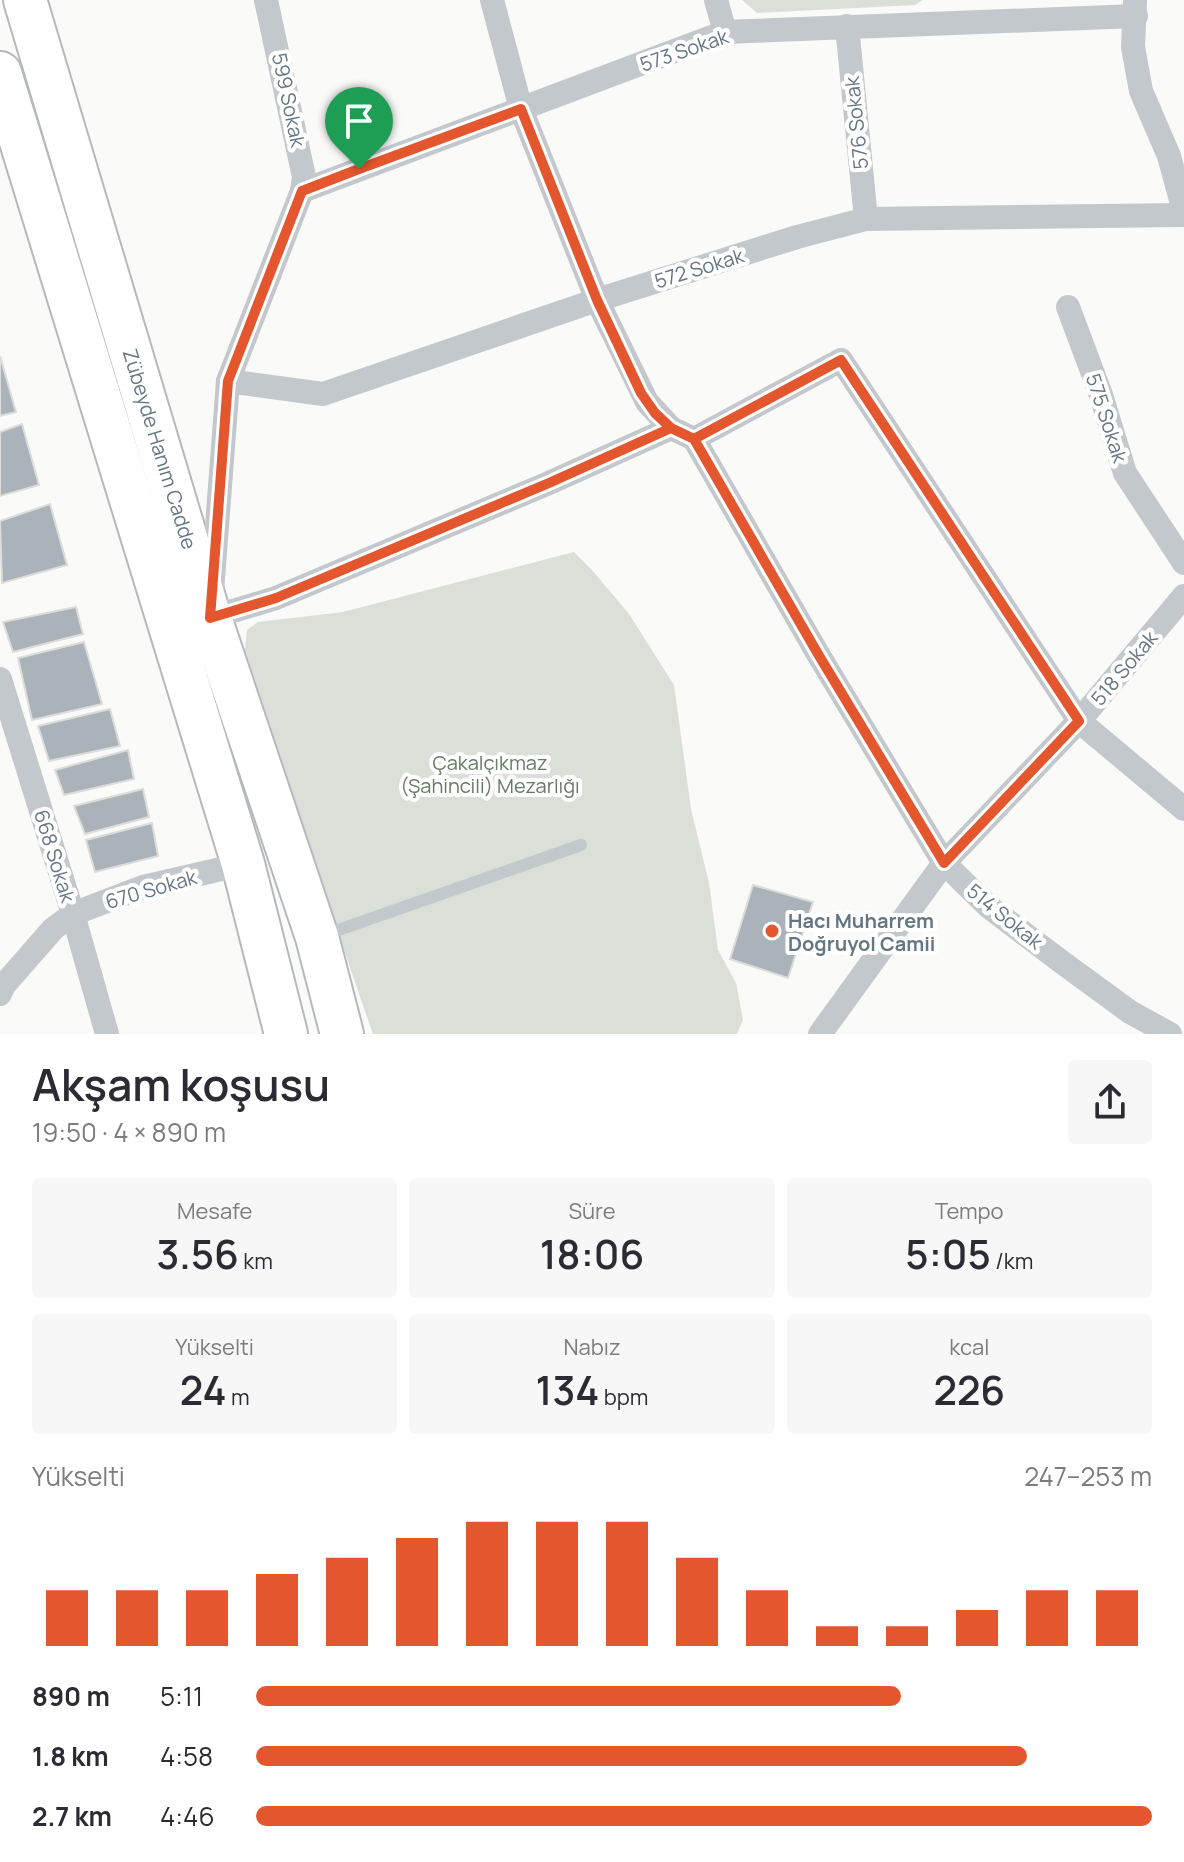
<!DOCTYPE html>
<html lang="tr">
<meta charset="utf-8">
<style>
:root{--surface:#fff;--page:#f7f7f7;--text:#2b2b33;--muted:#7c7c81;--accent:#e4572e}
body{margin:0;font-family:Manrope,sans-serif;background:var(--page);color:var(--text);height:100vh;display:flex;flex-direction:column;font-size:30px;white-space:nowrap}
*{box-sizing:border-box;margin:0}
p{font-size:26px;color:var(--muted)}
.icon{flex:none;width:44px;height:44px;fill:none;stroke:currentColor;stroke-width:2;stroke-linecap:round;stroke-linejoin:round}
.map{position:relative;height:1034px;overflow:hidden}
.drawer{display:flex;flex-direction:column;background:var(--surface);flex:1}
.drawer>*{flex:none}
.pin{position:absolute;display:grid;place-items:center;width:68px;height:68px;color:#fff;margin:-82px -34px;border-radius:50% 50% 50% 0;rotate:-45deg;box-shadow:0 0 8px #0007}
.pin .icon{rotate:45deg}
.round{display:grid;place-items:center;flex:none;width:84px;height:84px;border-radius:8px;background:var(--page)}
.head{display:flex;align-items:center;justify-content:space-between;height:136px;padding:0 32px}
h1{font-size:44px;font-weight:600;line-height:60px}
.metrics{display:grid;grid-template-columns:repeat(3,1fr);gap:12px;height:136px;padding:8px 32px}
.metrics div{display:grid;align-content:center;border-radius:8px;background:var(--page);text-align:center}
.metrics b{font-size:40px;font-weight:600}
.metrics small{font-size:22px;font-weight:400}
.metrics p{font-size:22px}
.chart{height:224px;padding:16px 32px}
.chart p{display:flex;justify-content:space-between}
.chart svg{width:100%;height:144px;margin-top:8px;stroke:var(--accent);stroke-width:6}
ul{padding:0 32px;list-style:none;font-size:26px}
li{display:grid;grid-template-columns:128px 96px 1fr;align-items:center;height:60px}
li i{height:20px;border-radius:10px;background:var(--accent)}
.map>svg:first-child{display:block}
.green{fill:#dadfd7}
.building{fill:#aab3b9;stroke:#dcdcda;stroke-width:2}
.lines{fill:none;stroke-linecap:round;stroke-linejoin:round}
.highway-casing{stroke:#b4b9bd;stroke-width:46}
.lane{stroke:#c3c8cc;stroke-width:12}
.street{stroke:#c3c8cc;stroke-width:24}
.highway{stroke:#fff;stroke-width:42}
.route-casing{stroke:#fff;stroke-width:16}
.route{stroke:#e4572e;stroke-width:10}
.poi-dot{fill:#e4572e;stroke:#fff;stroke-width:3}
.labels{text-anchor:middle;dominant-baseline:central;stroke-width:8;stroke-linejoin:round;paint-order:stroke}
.street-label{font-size:20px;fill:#657683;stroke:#fff}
.park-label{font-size:20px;fill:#687a64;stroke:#fff}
.poi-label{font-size:20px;font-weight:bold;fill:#657683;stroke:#fff;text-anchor:start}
</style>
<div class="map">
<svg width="1184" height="1034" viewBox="0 0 1184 1034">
<rect width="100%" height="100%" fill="#fafaf8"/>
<g class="green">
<path d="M742,0h181l-8,5 -158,8z"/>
<path d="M574,552l18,18 37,44 45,71 17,124 18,74 9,67 18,33 7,37 -6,14h-364c-45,-127 -84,-256 -128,-384l2,-20 11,-8 85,-10z"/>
</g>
<g class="building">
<path d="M0,356l16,56 -16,4z"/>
<path d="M22,424l17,61 -39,11v-64z"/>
<path d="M50,504l17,61 -65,18 -2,-62z"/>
<path d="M76,607l7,27 -70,18 -10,-30z"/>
<path d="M84,642l18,62 -70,16 -14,-62z"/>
<path d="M110,709l10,37 -71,15 -11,-35z"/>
<path d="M128,750l6,29 -70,16 -9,-25z"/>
<path d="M143,789l6,28 -64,17 -11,-28z"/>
<path d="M152,823l6,33 -63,16 -9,-32z"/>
<path d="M753,885l60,17 -25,76 -58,-19z"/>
</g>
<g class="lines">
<g class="highway-casing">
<g id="highway">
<path d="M25,0l185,618 107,319 25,97"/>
<path d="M0,73l243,791 43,170"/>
</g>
</g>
<path class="lane" d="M324,935l257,-90"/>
<g class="street">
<path d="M266,0l38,177 -2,14 -74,190 -18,237 66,-20 273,-115 122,-55"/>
<path d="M492,0l29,109 76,191 50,102 24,26 23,11 124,215 126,209 45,44 74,56 67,49 40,22"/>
<path d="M716,0l9,32"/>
<path d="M1135,2l-2,45 8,44 28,65 15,55"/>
<path d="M847,26l19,193"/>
<path d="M302,191l423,-159 411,-16"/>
<path d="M1068,307l33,88 24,78 59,90"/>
<path d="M228,381l95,13 274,-94 200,-63 69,-18 318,-4"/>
<path d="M694,439l147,-79 238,361 105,88"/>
<path d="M0,679l73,235 34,120"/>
<path d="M0,994l4,-9 49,-56 20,-15 70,-27 100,-23"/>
<path d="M820,1034l124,-171 135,-142 105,-125"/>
</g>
<use href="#highway" class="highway"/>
</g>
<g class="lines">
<g class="route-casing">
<path id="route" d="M359,169l-57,22 -74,190 -18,237 66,-20 273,-115 122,-55 23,11 124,215 126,209 135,-142 -238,-361 -147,79 -23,-11 -16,-15 -14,-20 -44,-93 -76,-191 -162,60"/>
</g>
<use href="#route" class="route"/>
</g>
<circle class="poi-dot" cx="772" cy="931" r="8"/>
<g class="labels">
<g class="street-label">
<text transform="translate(684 50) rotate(-19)">573 Sokak</text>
<text transform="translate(289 100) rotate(78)">599 Sokak</text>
<text transform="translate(856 123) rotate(-96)">576 Sokak</text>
<text transform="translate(699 268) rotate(-17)">572 Sokak</text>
<text transform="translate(1107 418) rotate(72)">575 Sokak</text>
<text transform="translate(160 449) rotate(73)">Zübeyde Hanım Cadde</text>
<text transform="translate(1124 668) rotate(-50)">518 Sokak</text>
<text transform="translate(55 856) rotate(73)">668 Sokak</text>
<text transform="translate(151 889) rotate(-16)">670 Sokak</text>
<text transform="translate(1005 916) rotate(39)">514 Sokak</text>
</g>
<g class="park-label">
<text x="490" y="762">Çakalçıkmaz<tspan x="490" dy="23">(Şahincili) Mezarlığı</tspan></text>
</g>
<g class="poi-label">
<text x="788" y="920">Hacı Muharrem<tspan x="788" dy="23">Doğruyol Camii</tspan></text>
</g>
</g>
</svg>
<div class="pin" style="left:359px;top:169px;background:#1e9e55"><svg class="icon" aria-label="arrive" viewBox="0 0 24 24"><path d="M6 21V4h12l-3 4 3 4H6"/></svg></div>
</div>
<section class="drawer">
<div class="head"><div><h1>Akşam koşusu</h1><p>19:50 · 4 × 890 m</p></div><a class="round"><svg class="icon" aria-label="share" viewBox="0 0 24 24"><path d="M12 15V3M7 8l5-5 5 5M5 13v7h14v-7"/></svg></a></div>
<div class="metrics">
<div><p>Mesafe</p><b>3.56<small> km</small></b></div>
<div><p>Süre</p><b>18:06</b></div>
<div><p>Tempo</p><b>5:05<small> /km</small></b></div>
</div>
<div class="metrics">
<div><p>Yükselti</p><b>24<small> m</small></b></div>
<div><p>Nabız</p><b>134<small> bpm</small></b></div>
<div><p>kcal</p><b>226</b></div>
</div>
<div class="chart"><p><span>Yükselti</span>247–253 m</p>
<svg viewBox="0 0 160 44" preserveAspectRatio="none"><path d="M5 44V27M15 44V27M25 44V27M35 44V22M45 44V17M55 44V11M65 44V6M75 44V6M85 44V6M95 44V17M105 44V27M115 44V38M125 44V38M135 44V33M145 44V27M155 44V27"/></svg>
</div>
<ul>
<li><b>890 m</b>5:11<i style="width:72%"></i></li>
<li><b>1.8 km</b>4:58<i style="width:86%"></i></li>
<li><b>2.7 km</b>4:46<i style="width:100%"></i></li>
</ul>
</section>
